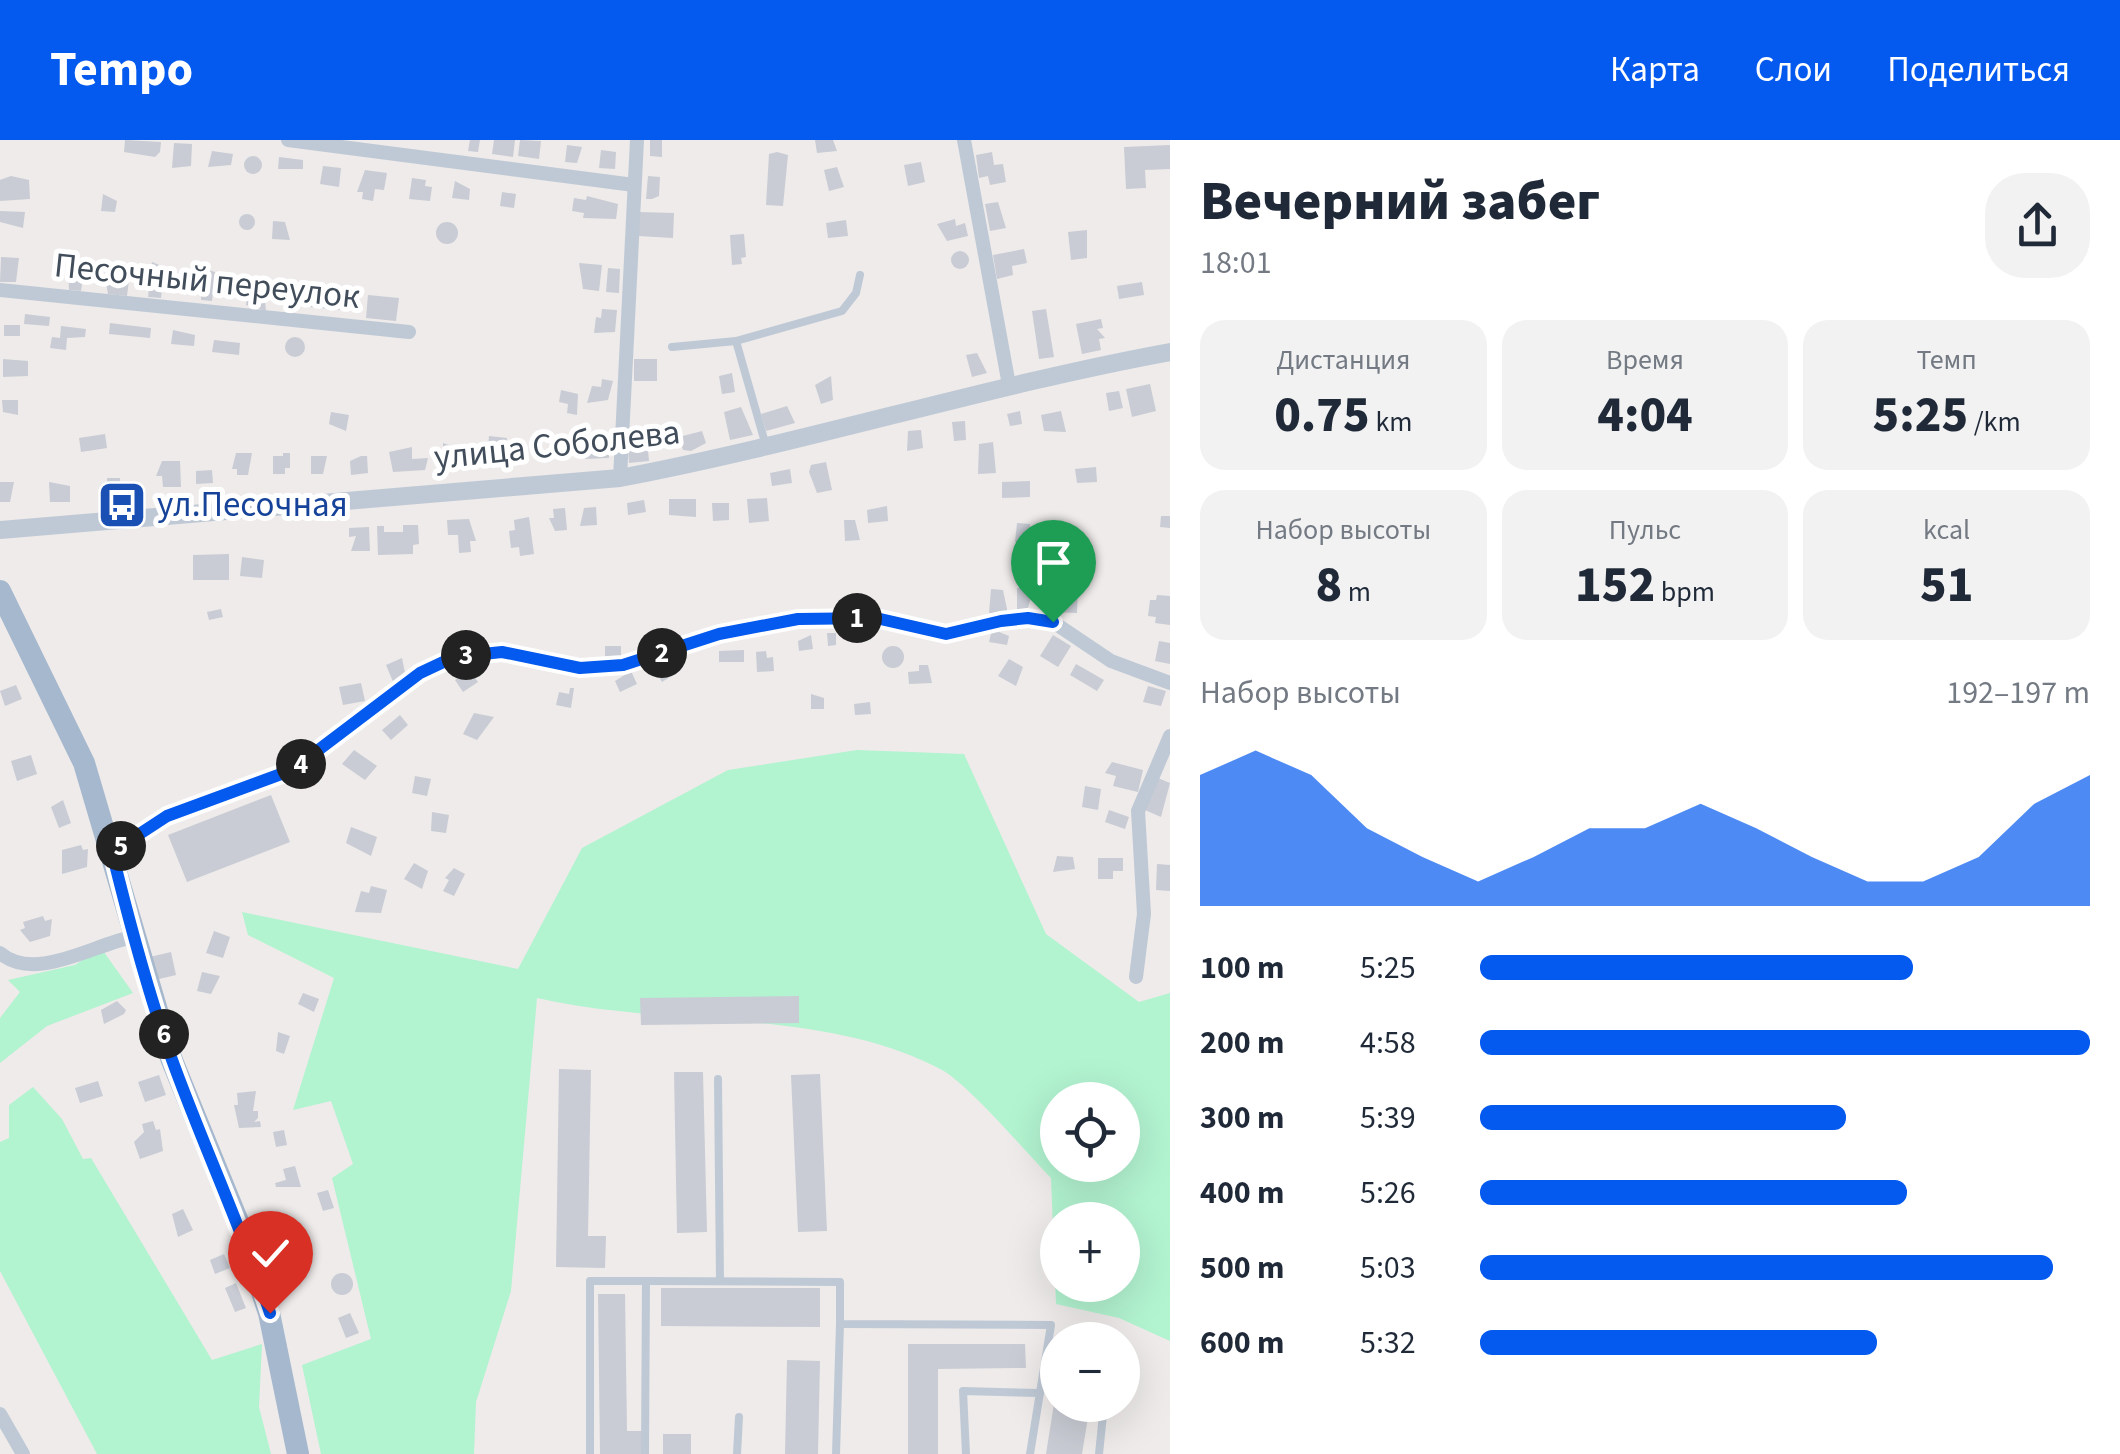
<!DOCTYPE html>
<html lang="ru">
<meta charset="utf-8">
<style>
:root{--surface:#fff;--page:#f2f2f3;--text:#1f2937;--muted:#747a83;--accent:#045aef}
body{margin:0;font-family:"Source Sans 3",sans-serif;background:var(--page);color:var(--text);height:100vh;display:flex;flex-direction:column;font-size:38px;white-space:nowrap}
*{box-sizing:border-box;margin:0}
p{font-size:32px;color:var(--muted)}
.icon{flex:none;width:55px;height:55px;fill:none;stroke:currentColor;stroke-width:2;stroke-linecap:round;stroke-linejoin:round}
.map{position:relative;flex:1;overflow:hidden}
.panel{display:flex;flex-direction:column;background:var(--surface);width:950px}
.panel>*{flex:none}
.fabs{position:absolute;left:1040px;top:942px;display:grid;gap:20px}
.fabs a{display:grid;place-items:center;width:100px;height:100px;border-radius:50%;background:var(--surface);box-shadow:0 10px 40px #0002;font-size:50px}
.pin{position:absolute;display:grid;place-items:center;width:85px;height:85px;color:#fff;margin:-102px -42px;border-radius:50% 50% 50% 0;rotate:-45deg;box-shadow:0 0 10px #0007}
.pin .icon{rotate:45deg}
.km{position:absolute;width:50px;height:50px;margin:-25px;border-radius:50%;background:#222;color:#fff;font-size:28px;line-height:50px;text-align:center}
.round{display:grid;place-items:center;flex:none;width:105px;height:105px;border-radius:40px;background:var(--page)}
.head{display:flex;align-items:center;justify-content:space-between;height:170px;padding:0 30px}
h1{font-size:55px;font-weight:800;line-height:75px}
.stats{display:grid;grid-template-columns:repeat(3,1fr);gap:15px;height:170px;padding:10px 30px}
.stats div{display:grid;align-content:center;border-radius:25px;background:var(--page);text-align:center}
.stats b{font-size:50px;font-weight:800}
.stats small{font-size:28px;font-weight:400}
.stats p{font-size:28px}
.chart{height:280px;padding:20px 30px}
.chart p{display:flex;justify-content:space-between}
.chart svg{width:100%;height:180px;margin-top:10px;fill:var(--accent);opacity:.7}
ul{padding:0 30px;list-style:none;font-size:32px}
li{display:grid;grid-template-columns:160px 120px 1fr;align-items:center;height:75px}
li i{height:25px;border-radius:12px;background:var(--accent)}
header{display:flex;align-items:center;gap:60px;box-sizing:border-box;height:140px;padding:0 50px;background:var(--accent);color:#fff}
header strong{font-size:48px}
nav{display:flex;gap:55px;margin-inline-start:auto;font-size:35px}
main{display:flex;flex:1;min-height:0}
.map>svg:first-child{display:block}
.green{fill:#b2f3d0;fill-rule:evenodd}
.building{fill:#c9ccd4}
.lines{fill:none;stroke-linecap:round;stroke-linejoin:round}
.service{stroke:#bfc9d5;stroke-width:8}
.minor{stroke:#bfc9d5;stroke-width:14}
.tertiary{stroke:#bfc9d5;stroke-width:18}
.primary{stroke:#a6b8ce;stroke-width:22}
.route-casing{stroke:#fff;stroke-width:20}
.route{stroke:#045aef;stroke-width:12}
.labels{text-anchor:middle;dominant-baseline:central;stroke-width:10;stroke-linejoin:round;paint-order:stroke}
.street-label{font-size:35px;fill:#414d5a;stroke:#fff}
.transit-label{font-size:35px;fill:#164399;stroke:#fff;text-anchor:start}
</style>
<header>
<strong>Tempo</strong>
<nav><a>Карта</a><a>Слои</a><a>Поделиться</a></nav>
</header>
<main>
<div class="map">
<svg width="1170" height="1314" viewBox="0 0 1170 1314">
<rect width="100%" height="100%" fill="#eeebea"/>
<g class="green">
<path d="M857,610l107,4 82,180 93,68 31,-9v348l-51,-23 -63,-14 -5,-126c-24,-25 -83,-94 -109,-108 -117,-63 -276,-42 -405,-72l-26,293 -35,111 -2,52h-153l-19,-89 69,-26 -39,-161 21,-14 -22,-63 -38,9 41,-132 -86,-43 -6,-23 276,57 64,-121 146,-78zM1058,960h64v65h-64zM1058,1080h64v65h-64z"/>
<path d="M101,808l32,45 -86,33 -47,37v-45l20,-26 -12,-12 67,-15z"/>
<path d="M33,947l29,32 21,40 8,-1 121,202 50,-16 -3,63 12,47h-174l-97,-183v-129l9,-4v-33z"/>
</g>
<g class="building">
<path d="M125,0l36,2 -1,10 -5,5 -31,-5z"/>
<path d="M470,0h10l-2,12 -10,-1z"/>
<path d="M494,0h21l-2,17 -21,-3z"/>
<path d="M520,0l21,1 -2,18 -21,-3z"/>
<path d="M650,0h12v17l-12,-1z"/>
<path d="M815,0h18l4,11 -20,2z"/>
<path d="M174,3l18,1 -1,22 -19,2z"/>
<path d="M567,5l15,2 -5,16 -12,-1z"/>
<path d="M1170,5v24l-25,1 1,18 -20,1 -2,-42z"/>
<path d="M601,10l15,2 -1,17 -16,-1z"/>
<path d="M212,11l21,3 -2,11 -23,2z"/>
<path d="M777,12l11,3 -5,51 -17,-1 3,-51z"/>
<path d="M992,12l2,13 9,-1 3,18 -16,3 -2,-9 -9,2 -3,-23z"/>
<circle cx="253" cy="25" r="9"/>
<path d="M279,17l24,3v9h-25z"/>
<path d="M921,22l4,20 -17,4 -4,-21z"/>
<path d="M323,26l18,2 -2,19 -19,-3z"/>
<path d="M837,27l7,20 -15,4 -5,-21z"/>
<path d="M365,30l22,3 -3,17 -9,-1 -2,12 -11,-2 1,-7h-6z"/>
<path d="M11,36l18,4 1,19 -30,2v-21z"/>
<path d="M648,36l12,1 -1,19 -7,3h-6z"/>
<path d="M412,38l14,2 -1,6 7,1 -2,14 -21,-2z"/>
<path d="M455,41l15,8 -1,11 -17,-2z"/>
<path d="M502,52l14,2 -2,14 -14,-2z"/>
<path d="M103,54l14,7 -2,11 -14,-1z"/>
<path d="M587,56l31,8 -2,15 -33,-1 1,-5 -12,-2 2,-13 12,2z"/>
<path d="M998,62l8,26 -16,3 -5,-27z"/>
<path d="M0,71l25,1 -2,16 -23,-6z"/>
<path d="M639,72l35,1 -1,25 -35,-2z"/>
<circle cx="247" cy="82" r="8"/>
<path d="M955,79l1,7 9,-3 3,13 -21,5 -10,-17z"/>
<path d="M846,80l2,16 -20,2 -2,-15z"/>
<path d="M273,81l12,1 5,18 -18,-1z"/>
<circle cx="447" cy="93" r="11"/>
<path d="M1087,90v28l-16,2 -3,-28z"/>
<path d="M744,94l2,23 -5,1 1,6 -10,1 -2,-30z"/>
<path d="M1024,109l3,14 -15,3 1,9 -16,4 -4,-24z"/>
<circle cx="960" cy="120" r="9"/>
<path d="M1,117l18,1 -3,24h-16z"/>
<path d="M152,122l12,5 -3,31 -13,-1z"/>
<path d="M579,123l23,2 -3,26 -16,-2z"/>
<path d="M201,128l14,4 -3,29 -11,-1z"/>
<path d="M608,128l12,1 -1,24 -13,-1z"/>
<path d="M68,130l16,1 -3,20 -12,-1z"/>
<path d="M183,132l12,1 -2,21 -12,-1z"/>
<path d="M105,137l24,3 -2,16 -19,-2z"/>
<path d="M1142,142l2,13 -25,4 -2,-13z"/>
<path d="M256,146l8,3 2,22 -20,-6 2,-17z"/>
<path d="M312,147l32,3 -3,20 -31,-3z"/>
<path d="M368,155l31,3 -3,23 -30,-3z"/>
<path d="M602,169l15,1 -2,22 -21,1 2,-16 5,1z"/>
<path d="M1046,169l8,48 -15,2 -7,-48z"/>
<path d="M25,174l25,3 -1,9 -25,-2z"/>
<path d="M1101,179l2,9 -6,1 8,9 -6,1 2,11 -19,4 -6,-30z"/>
<path d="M110,183l41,5 -1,10 -41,-4z"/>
<rect x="4" y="185" width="16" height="11"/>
<path d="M61,186l25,3 -1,8 -18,1 -1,12 -16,-2 2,-11 8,1z"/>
<path d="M173,190l22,5 -1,11 -23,-2z"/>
<circle cx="295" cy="207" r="10"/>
<path d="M214,200l26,3 -1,12 -27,-3z"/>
<path d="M977,213l10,20 -15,4 -6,-22z"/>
<path d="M3,219l25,2v15l-25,1z"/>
<rect x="634" y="219" width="23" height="22"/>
<path d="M732,233l3,19 -13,2 -3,-18z"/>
<path d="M831,236l2,24 -12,4 -6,-19z"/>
<path d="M602,239l11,2 -5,19 -21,3 5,-17 9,1z"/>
<path d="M1150,244l6,27 -24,6 -6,-28z"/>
<path d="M561,250l17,4 -1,21 -10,-2 1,-9 -9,-2z"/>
<path d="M1119,251l4,17 -14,3 -3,-18z"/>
<path d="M2,260h16v15l-15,-3z"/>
<path d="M787,266l8,17 -29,8 -5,-17z"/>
<path d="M741,267l12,28 -23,5 -6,-28z"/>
<path d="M1020,271l2,13 -12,2 -3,-12z"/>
<path d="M1061,271l5,21 -22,-1 -3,-16z"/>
<path d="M331,272l18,3 -3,16 -17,-7z"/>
<path d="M965,281l1,19 -12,1 -2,-19z"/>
<path d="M640,290v11l7,-1 2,21 -20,2 -2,-32z"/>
<path d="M921,290l2,18 -16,3 1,-20z"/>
<path d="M702,291l4,12 -15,8 -8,-1 -4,-13z"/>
<path d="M105,294l2,14 -26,4 -2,-14z"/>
<path d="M489,296l18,2 -3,23 -17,-2z"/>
<path d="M608,296l1,22 -24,1v-22z"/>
<path d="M993,302l3,31 -18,1 1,-30z"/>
<path d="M443,303l18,6 -5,20h-13z"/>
<path d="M412,307v12l16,-1 -3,12 -32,2 -4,-20z"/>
<path d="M236,313h16l-4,22h-11v-6h-5z"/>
<path d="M283,313h7v15h-5v6h-12v-18h10z"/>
<path d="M311,316h16l-4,18h-12z"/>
<path d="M361,316h6l1,17 -17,2 -1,-14z"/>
<path d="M162,321h18l1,26h-18l-1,-11h-6z"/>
<path d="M826,322l6,28 -15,3 -8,-21 2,-7z"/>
<path d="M1096,327l1,15 -20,1 -2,-14z"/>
<path d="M790,329l2,14 -20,3 -2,-13z"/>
<path d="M212,330l1,13 -17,1v-13z"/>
<path d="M107,338h13l1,17h-13z"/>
<path d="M1030,341v16l-28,1v-16z"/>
<path d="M0,342h14l-4,20h-10z"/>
<path d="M49,342l21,4v16h-20z"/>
<path d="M767,358l2,23 -20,2 -2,-24z"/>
<path d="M669,359h27v18l-27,-2z"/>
<path d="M644,360l2,12 -18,3 -1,-12z"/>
<path d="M712,363h17v17l-16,1z"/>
<path d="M887,366l1,15 -20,2 -1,-13z"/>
<path d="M596,367l1,18 -17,1 4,-18z"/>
<path d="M565,368l2,22 -12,1 -6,-13h5l-1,-9z"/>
<path d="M1161,376h9v12l-10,-1z"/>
<path d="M529,377l5,37 -14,2 -1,-9 -8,1 -2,-17 6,-1 -1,-10z"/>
<path d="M469,379l7,22h-6l1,11 -12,1 -1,-18h-10l-1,-15z"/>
<path d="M844,380h11l5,20 -15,1z"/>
<path d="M1017,383l13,1v18h-15z"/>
<path d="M403,385h15l1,19 -6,1v9l-35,1 -1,-29h7v6h19z"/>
<path d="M369,387l1,24h-19l5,-15 -7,1v-9z"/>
<path d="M229,414v26h-36v-25z"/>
<path d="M242,417l22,3 -2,18 -22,-2z"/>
<path d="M1051,444l9,1v7l18,-4 -1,25 -27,-1v-12l-6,-3 1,-9z"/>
<path d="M1017,448h17l-7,23h-10z"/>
<path d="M991,449l12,1 5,24 -19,-1z"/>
<path d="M1157,455l13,1v29l-15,-2 1,-6 -8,-1 2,-16h6z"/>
<path d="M221,469l2,8 -14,3 -2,-8z"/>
<path d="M992,489l17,7 -2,9 -18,-3z"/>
<path d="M827,493h9v12l-8,1z"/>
<path d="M811,495l2,14 -14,2 -1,-10z"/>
<path d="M1053,495l18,11 -13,21 -18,-11z"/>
<path d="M1159,501l11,2v21l-15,-3z"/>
<rect x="605" y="506" width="16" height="15"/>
<circle cx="893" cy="517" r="11"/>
<path d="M744,510v12h-25v-11z"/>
<path d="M766,511l1,7 6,-1 1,14 -17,1 -1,-20z"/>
<path d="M673,517l8,13 -19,12 -8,-13z"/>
<path d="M402,518l4,20 -12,6 -8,-19z"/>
<path d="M1009,519l14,8 -7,19 -18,-10z"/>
<path d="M1076,524l28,16 -7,11 -27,-16z"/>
<path d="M919,525h9l4,18 -23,1 -1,-12 11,-1z"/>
<path d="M469,530l9,12 -15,10 -8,-12z"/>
<path d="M631,531l6,13 -17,8 -5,-11z"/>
<path d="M361,543l4,18 -22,4 -4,-18z"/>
<path d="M16,545l6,14 -17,7 -5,-15z"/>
<path d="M1148,546l18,5 -5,15 -18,-4z"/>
<path d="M570,548h4l-3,20 -15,-3 3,-13 10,2z"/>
<path d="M811,554l13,4v11h-13z"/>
<path d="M870,562l1,12 -16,1 -1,-11z"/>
<path d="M474,573l20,4 -17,23 -14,-6z"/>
<path d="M400,575l8,10 -17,15 -9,-10z"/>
<path d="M354,610l23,16 -12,14 -23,-16z"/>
<path d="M31,615l6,19 -20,7 -6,-20z"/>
<path d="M1112,622l31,8 -5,22 -25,-6 3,-10 -11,-3z"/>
<path d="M415,636l16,3 -4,17 -15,-3z"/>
<path d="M1158,638l12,5 -9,34 -16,-7z"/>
<path d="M1085,646l16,3 -3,21 -16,-3z"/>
<path d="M271,655l19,47 -103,40 -19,-47z"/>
<path d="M63,660l8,23 -12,5 -8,-21z"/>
<path d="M1109,670l20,7 -4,12 -20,-7z"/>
<path d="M432,672l17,3 -3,18 -15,-2z"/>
<path d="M351,687l26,10 -6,19 -25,-13z"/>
<path d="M81,705l2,5 5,-1 -1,18 -25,7v-24z"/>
<path d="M1057,716l16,1 2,12 -22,3z"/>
<path d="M1098,718h25v13h-10v8h-15z"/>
<path d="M414,723l14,8 -6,18 -18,-10z"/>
<path d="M1157,724l13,1v26l-14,-1z"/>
<path d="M454,728l11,6 -11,22 -11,-5 6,-11 -4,-2z"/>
<path d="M371,746l16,4 -6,23 -26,-1 6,-21 8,2z"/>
<path d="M43,776l2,5 7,-2 -2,17 -20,6 -10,-12 5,-2 -2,-6z"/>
<path d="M214,791l16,6 -7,21 -17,-5z"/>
<path d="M171,812l5,23 -21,5 -5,-23z"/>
<path d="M202,832l18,4 -9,18 -14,-3z"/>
<path d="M303,853l16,6 -5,13 -16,-8z"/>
<path d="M799,856v27l-158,2 -1,-27z"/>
<path d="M117,861l9,9 -2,4 -20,10 -3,-14z"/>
<path d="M278,892l12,4 -6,18 -8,-3z"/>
<path d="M559,929l32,1 -3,166h18l-1,32 -49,-1z"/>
<path d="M674,932h29l4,160 -30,1z"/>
<path d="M820,934l7,157 -29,1 -7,-157z"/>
<path d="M159,935l7,20 -21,7 -7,-20z"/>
<path d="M98,941l5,15 -23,7 -5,-15z"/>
<path d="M256,951l-3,20h5v7l-4,4 6,-1 1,6 -22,1 -5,-23h4l-1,-12z"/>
<path d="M153,981l3,9 4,-1 3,22 -23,8 -6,-17 10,-10 -2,-8z"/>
<path d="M284,990l3,15 -11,2 -3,-15z"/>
<path d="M295,1026l6,21h-25l-1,-4 11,-3 -3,-11z"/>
<path d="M328,1050l6,18 -11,3 -6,-18z"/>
<path d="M183,1069l10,21 -15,7 -6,-23z"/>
<path d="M224,1114l6,14 -15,6 -5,-14z"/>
<circle cx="342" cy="1144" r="11"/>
<path d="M236,1143l10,25 -11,4 -10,-24z"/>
<path d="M661,1148h159v39l-159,-1z"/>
<path d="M598,1154h27l2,137h15l1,23h-43z"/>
<path d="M350,1173l9,20 -13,5 -8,-20z"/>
<path d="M908,1204h117l1,24 -88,1v85h-30z"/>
<path d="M787,1220l33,1 -2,93h-33z"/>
<path d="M1055,1257l3,8h32l-8,49h-36z"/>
<rect x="663" y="1294" width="28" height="20"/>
</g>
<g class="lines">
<g class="service">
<path d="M736,201l30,105"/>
<path d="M672,207l64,-6 106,-30 14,-18 4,-18"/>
<path d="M718,939l2,202"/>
<path d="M646,1141l194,1v42l211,1 -21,129"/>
<path d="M590,1314v-173h56l-1,173"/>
<path d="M737,1314l2,-37"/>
<path d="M836,1314l4,-130"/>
<path d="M966,1314l-3,-63 77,2"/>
<path d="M1099,1314l5,-49"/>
</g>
<g class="minor">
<path d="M288,0l346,45"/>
<path d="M964,0l45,245"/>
<path d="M0,150l409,42"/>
<path d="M620,338l17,-338"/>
<path d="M112,712l55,-36 125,-46 128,-97 34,-16 48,-5 78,16 43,-3 96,-31 79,-15 78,-1 70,17 82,-17 25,4 58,39 59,22"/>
<path d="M0,813c35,30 94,-9 133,-16"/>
<path d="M1136,837l8,-63 -6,-103 32,-75"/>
<path d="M0,1274l23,40"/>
</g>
<path class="tertiary" d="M0,390l620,-52c185,-35 365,-92 550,-126"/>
<path class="primary" d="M0,451l84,172 87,295 70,171 28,84 29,141"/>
</g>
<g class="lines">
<g class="route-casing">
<path id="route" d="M270,1173c-29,-87 -68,-170 -99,-256 -24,-67 -42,-136 -59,-205l55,-36 125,-46 128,-97 34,-16 48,-5 78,16 43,-3 96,-31 79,-15 78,-1 70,16 55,-13 27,-3 25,4"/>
</g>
<use href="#route" class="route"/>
</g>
<defs>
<g id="bus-square" transform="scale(2.5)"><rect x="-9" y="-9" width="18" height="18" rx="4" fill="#1a4fb4" stroke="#fff"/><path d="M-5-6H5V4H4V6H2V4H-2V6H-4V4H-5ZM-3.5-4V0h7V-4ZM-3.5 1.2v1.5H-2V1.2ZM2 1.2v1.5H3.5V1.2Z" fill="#fff"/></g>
</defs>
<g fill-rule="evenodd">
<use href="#bus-square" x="122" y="365"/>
</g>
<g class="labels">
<g class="street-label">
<text transform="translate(207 141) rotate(6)">Песочный переулок</text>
<text transform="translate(557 305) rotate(-6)">улица Соболева</text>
</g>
<g class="transit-label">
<text x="157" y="365">ул.Песочная</text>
</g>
</g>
</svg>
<div class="fabs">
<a><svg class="icon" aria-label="locate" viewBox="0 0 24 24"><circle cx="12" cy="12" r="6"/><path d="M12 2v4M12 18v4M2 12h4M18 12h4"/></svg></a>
<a>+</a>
<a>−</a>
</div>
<div class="pin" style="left:1053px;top:482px;background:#1e9e55"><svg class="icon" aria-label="arrive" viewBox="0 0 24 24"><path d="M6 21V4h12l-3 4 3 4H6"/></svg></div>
<div class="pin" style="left:270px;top:1173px;background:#d93025"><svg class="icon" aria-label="check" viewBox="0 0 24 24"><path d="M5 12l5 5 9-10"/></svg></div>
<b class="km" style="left:857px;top:478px">1</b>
<b class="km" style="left:662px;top:513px">2</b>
<b class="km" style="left:466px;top:515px">3</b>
<b class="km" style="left:301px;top:624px">4</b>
<b class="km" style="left:121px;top:706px">5</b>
<b class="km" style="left:164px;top:894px">6</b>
</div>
<section class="panel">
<div class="head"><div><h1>Вечерний забег</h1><p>18:01</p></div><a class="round"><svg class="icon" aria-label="share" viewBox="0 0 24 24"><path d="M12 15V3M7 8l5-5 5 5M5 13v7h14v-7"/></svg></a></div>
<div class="stats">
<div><p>Дистанция</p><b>0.75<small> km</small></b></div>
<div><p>Время</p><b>4:04</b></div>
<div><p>Темп</p><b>5:25<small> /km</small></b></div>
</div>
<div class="stats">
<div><p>Набор высоты</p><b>8<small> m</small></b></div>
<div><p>Пульс</p><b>152<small> bpm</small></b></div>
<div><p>kcal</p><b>51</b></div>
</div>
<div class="chart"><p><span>Набор высоты</span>192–197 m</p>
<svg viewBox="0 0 160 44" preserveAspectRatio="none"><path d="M0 44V12L10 6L20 12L30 25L40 32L50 38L60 32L70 25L80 25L90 19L100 25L110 32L120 38L130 38L140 32L150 19L160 12V44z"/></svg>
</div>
<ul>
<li><b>100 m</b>5:25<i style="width:71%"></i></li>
<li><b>200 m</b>4:58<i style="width:100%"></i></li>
<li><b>300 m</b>5:39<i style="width:60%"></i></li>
<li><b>400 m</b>5:26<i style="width:70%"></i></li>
<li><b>500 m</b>5:03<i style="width:94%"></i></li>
<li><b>600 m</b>5:32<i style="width:65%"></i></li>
</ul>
</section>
</main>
